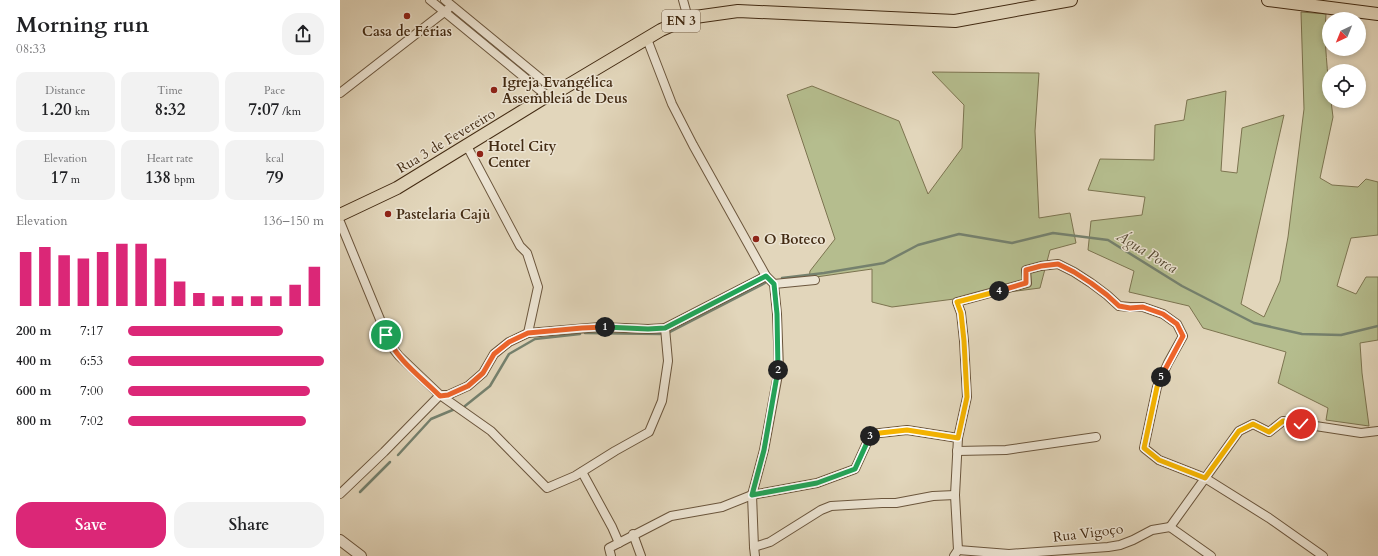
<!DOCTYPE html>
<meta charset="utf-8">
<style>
:root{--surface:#fff;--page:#f2f2f2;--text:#202124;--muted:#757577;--accent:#db2777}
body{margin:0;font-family:Cardo,serif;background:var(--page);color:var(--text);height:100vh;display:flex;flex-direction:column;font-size:15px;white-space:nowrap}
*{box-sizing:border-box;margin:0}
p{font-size:13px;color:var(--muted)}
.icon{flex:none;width:22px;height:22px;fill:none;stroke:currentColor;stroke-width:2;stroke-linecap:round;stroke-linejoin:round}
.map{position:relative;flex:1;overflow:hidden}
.panel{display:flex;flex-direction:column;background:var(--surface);width:340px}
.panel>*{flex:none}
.needle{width:26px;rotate:223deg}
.controls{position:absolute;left:982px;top:12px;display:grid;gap:8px}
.controls a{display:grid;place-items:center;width:44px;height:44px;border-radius:50%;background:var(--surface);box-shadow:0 2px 6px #0003;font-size:20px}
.pin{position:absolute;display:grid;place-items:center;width:34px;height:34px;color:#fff;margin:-17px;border:2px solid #fff;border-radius:50%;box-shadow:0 1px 4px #0007}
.km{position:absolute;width:20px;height:20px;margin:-10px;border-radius:50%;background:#222;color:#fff;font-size:11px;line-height:20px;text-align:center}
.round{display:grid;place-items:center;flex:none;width:42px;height:42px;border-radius:16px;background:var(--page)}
.headline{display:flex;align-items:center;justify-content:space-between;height:68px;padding:0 16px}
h1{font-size:22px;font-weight:700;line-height:30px}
.figures{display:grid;grid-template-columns:repeat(3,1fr);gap:6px;height:68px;padding:4px 16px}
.figures div{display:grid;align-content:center;border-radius:10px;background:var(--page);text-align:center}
.figures b{font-size:17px;font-weight:700}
.figures small{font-size:11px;font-weight:400}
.figures p{font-size:11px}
.chart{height:112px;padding:8px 16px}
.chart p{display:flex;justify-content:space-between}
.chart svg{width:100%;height:72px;margin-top:4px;stroke:var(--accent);stroke-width:6}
.action{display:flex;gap:8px;margin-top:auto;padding:8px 16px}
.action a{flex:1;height:46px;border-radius:16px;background:var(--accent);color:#fff;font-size:16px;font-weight:700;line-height:46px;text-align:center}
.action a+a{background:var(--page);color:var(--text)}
ul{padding:0 16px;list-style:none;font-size:13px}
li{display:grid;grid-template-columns:64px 48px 1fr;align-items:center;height:30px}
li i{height:10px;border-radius:5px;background:var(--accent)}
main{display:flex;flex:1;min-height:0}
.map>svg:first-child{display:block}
.green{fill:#b5bd8e;stroke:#7c7450}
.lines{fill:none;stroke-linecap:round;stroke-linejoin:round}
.stream{stroke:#75816e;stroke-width:2.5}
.minor-casing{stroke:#6b563d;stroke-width:10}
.tertiary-casing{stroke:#6b563d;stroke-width:12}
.primary-casing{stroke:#432b13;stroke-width:14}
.minor{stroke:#ece4d3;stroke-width:8}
.tertiary{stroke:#ece4d3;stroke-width:10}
.primary{stroke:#e2d6bb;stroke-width:12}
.split-1-casing{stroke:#fff;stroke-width:8}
.split-2-casing{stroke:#fff;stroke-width:8}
.split-3-casing{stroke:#fff;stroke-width:8}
.split-4-casing{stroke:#fff;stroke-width:8}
.split-5-casing{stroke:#fff;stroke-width:8}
.split-6-casing{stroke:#fff;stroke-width:8}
.split-1{stroke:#f0652b;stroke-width:5}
.split-2{stroke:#22a559;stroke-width:5}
.split-3{stroke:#22a559;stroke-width:5}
.split-4{stroke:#f5b400;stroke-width:5}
.split-5{stroke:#f0652b;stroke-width:5}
.split-6{stroke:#f5b400;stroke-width:5}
.poi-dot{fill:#8f2418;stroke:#ece4d3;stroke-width:1.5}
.labels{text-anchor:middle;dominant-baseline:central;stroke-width:3;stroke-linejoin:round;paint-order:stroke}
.shield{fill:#ece4d3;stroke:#76624d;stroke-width:1}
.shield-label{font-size:13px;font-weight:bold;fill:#432b13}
.poi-label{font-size:14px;font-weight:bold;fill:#432b13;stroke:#ece4d3;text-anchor:start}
.street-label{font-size:14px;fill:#432b13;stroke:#ece4d3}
.water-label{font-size:15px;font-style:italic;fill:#544831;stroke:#ece4d3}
</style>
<main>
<section class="panel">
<div class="headline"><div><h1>Morning run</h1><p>08:33</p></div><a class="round"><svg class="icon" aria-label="share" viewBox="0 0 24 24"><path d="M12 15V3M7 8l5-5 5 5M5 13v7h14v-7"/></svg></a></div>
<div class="figures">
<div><p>Distance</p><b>1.20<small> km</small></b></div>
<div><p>Time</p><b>8:32</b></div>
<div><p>Pace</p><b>7:07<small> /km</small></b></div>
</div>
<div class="figures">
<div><p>Elevation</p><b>17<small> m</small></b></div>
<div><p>Heart rate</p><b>138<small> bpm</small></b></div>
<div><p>kcal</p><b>79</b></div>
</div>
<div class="chart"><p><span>Elevation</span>136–150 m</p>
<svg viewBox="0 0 160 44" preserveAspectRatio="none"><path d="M5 44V11M15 44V8M25 44V13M35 44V15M45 44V11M55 44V6M65 44V6M75 44V15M85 44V29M95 44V36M105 44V38M115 44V38M125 44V38M135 44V38M145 44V31M155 44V20"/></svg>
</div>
<ul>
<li><b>200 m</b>7:17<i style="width:79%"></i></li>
<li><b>400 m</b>6:53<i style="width:100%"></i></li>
<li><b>600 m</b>7:00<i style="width:93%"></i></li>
<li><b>800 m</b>7:02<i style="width:91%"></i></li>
</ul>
<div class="action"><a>Save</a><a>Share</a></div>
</section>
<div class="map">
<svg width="1038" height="556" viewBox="0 0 1038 556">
<rect width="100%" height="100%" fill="#e2d6bb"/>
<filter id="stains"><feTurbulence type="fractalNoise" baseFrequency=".005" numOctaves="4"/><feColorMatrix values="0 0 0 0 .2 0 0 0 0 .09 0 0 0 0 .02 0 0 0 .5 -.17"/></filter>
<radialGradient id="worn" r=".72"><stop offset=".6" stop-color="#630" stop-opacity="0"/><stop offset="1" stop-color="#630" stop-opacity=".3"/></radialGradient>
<g class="green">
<path d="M961,12l25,2c-3,29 3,58 3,87h2l2,16 -13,61 12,7 26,2 8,-8 12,3v53l-27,3 -14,48 19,8 10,-17h12v63l-18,3 2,30 7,53 -43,-6 2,-12 -50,-25 8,-31 -83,-24 -14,-22 -60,-14 5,-21 -46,-21 3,-29 51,-6 3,-18 -57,-7 12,-31 54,1 1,-35 29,-5 3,-20 39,-9 -5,80 16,2 5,-45 42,-13 -43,189 23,13 16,-36 8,-44 16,-128z"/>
<path d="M592,72l107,1 -4,58 4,87 31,-5 6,30 -26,7 -10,38 -148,19 -20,-5v-33l-63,9 1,-7 25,-32 -48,-144 25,-9 87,35 29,73 34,-46 2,-43z"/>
</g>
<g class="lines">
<g class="stream">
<path d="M442,278l42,-5 60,-10 34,-18 41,-11 53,9 41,-10 55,7 74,46 72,37 48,11 39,1 37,-9"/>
<path d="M330,332l95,-49"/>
<path d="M245,333l75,1"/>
<path d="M125,406l25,-20 19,-32 26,-15 45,-5"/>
<path d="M58,455l33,-36 24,-10"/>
<path d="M20,492l30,-30"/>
</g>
<g class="minor-casing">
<g id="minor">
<path d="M90,0l117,96"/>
<path d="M105,0l112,92"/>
<path d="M343,0l5,18"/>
<path d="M307,39l25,65 21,41 73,131 8,8 3,30 2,55 -15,81 -12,45 2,52 1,9"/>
<path d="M0,93l108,-84"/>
<path d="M127,146l53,100 7,7 11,34 -10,46"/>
<path d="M0,222l51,124 8,10 41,39 51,36 56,57 28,-12 40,-25 34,-19 13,-31 6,-40 -3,-33"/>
<path d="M434,284l41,-4"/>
<path d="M617,451l49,-1 90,-13"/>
<path d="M242,472l30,55 7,16"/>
<path d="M0,494l44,-42 56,-57h8l20,-9 15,-13 11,-19 15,-12 19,-9 72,-6 48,2 17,-1 101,-52"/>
<path d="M830,527l69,-96 14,-7 16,8 14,-11 78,12 17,-2"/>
<path d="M830,527l41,29"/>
<path d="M293,534l8,22"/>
<path d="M414,547l16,-5 51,-32 10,-4 51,-3h14l37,-7 22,-1"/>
<path d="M618,550l51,4 99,-7 12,-2 13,-5 19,-10 18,-3"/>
<path d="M271,556l-2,-8 62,-32 51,-9 30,-12 65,-12 38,-14 16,-35 36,-4 51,8"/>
<path d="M614,556l4,-6 -3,-55 3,-57 9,-41 -3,-56 -3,-28 -4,-11 70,-19 -1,-13 15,-4 17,-2 16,8 17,11 16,12 12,11 11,1h13l20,7 14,10 6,12 -15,27 -11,24 -13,61 15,12 46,18 64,40 54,38"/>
</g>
</g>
<g class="tertiary-casing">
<path id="tertiary" d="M0,540l21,16"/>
</g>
<g class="primary-casing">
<g id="primary">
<path d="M928,0l110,14"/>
<path d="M0,215l57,-27 150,-92 10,-4 104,-62 27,-12 50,-7 217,10 116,-21"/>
</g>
</g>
<use href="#minor" class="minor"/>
<use href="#tertiary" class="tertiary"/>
<use href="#primary" class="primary"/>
</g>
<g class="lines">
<g class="split-1-casing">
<path id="split-1" d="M46,335c11,25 35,42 54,61l8,-1 20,-9 15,-13 11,-19 15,-12 19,-9 54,-5 23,-1"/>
</g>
<g class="split-2-casing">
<path id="split-2" d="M265,327l43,2 17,-1 101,-52 8,8 3,30 1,56"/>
</g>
<g class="split-3-casing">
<path id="split-3" d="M438,370l-14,80 -12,45 65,-12 38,-14 15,-33"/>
</g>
<g class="split-4-casing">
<path id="split-4" d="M530,436l1,-2 36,-4 51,8 9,-41 -3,-56 -3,-28 -4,-11 42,-11"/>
</g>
<g class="split-5-casing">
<path id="split-5" d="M659,291l27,-8v-13l15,-4 17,-2 16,8 17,11 16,12 12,11 11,2 13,-1 20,7 14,10 6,12 -22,41"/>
</g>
<g class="split-6-casing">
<path id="split-6" d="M821,377l-4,10 -13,61 15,12 46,18 34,-47 14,-7 16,8 14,-11 18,3"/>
</g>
<use href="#split-1" class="split-1"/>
<use href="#split-2" class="split-2"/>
<use href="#split-3" class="split-3"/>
<use href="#split-4" class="split-4"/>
<use href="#split-5" class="split-5"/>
<use href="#split-6" class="split-6"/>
</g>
<g class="poi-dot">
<circle cx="67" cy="16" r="4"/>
<circle cx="154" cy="90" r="4"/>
<circle cx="140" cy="154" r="4"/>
<circle cx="48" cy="214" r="4"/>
<circle cx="416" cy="239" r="4"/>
</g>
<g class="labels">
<rect class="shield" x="322" y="10" width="38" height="22" rx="3"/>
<g class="shield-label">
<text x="341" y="21">EN 3</text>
</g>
<g class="poi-label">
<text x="67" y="31" text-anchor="middle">Casa de Férias</text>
<text x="162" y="82">Igreja Evangélica<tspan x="162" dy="16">Assembleia de Deus</tspan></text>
<text x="148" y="146">Hotel City<tspan x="148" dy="16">Center</tspan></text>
<text x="56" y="214">Pastelaria Cajù</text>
<text x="424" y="239">O Boteco</text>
</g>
<g class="street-label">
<text transform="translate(106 141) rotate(-31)">Rua 3 de Fevereiro</text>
<text transform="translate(748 533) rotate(-7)">Rua Vigoço</text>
</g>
<g class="water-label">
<text transform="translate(807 252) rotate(31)">Água Porca</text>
</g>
</g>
<rect width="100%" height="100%" filter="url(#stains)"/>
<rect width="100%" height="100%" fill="url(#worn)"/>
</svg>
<div class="controls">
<a><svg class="needle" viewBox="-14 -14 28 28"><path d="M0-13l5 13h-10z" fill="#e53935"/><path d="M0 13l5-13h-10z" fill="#757577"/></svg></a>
<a><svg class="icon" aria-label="locate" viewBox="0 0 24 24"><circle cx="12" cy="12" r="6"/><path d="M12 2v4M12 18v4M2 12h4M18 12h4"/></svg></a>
</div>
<div class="pin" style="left:46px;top:335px;background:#1e9e55"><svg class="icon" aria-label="arrive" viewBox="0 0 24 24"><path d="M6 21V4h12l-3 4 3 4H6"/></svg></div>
<div class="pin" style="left:961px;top:424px;background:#d93025"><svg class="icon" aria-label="check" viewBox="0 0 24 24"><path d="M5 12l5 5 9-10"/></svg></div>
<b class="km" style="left:265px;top:327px">1</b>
<b class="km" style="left:438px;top:370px">2</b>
<b class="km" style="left:530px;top:436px">3</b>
<b class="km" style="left:659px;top:291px">4</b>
<b class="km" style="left:821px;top:377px">5</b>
</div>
</main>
